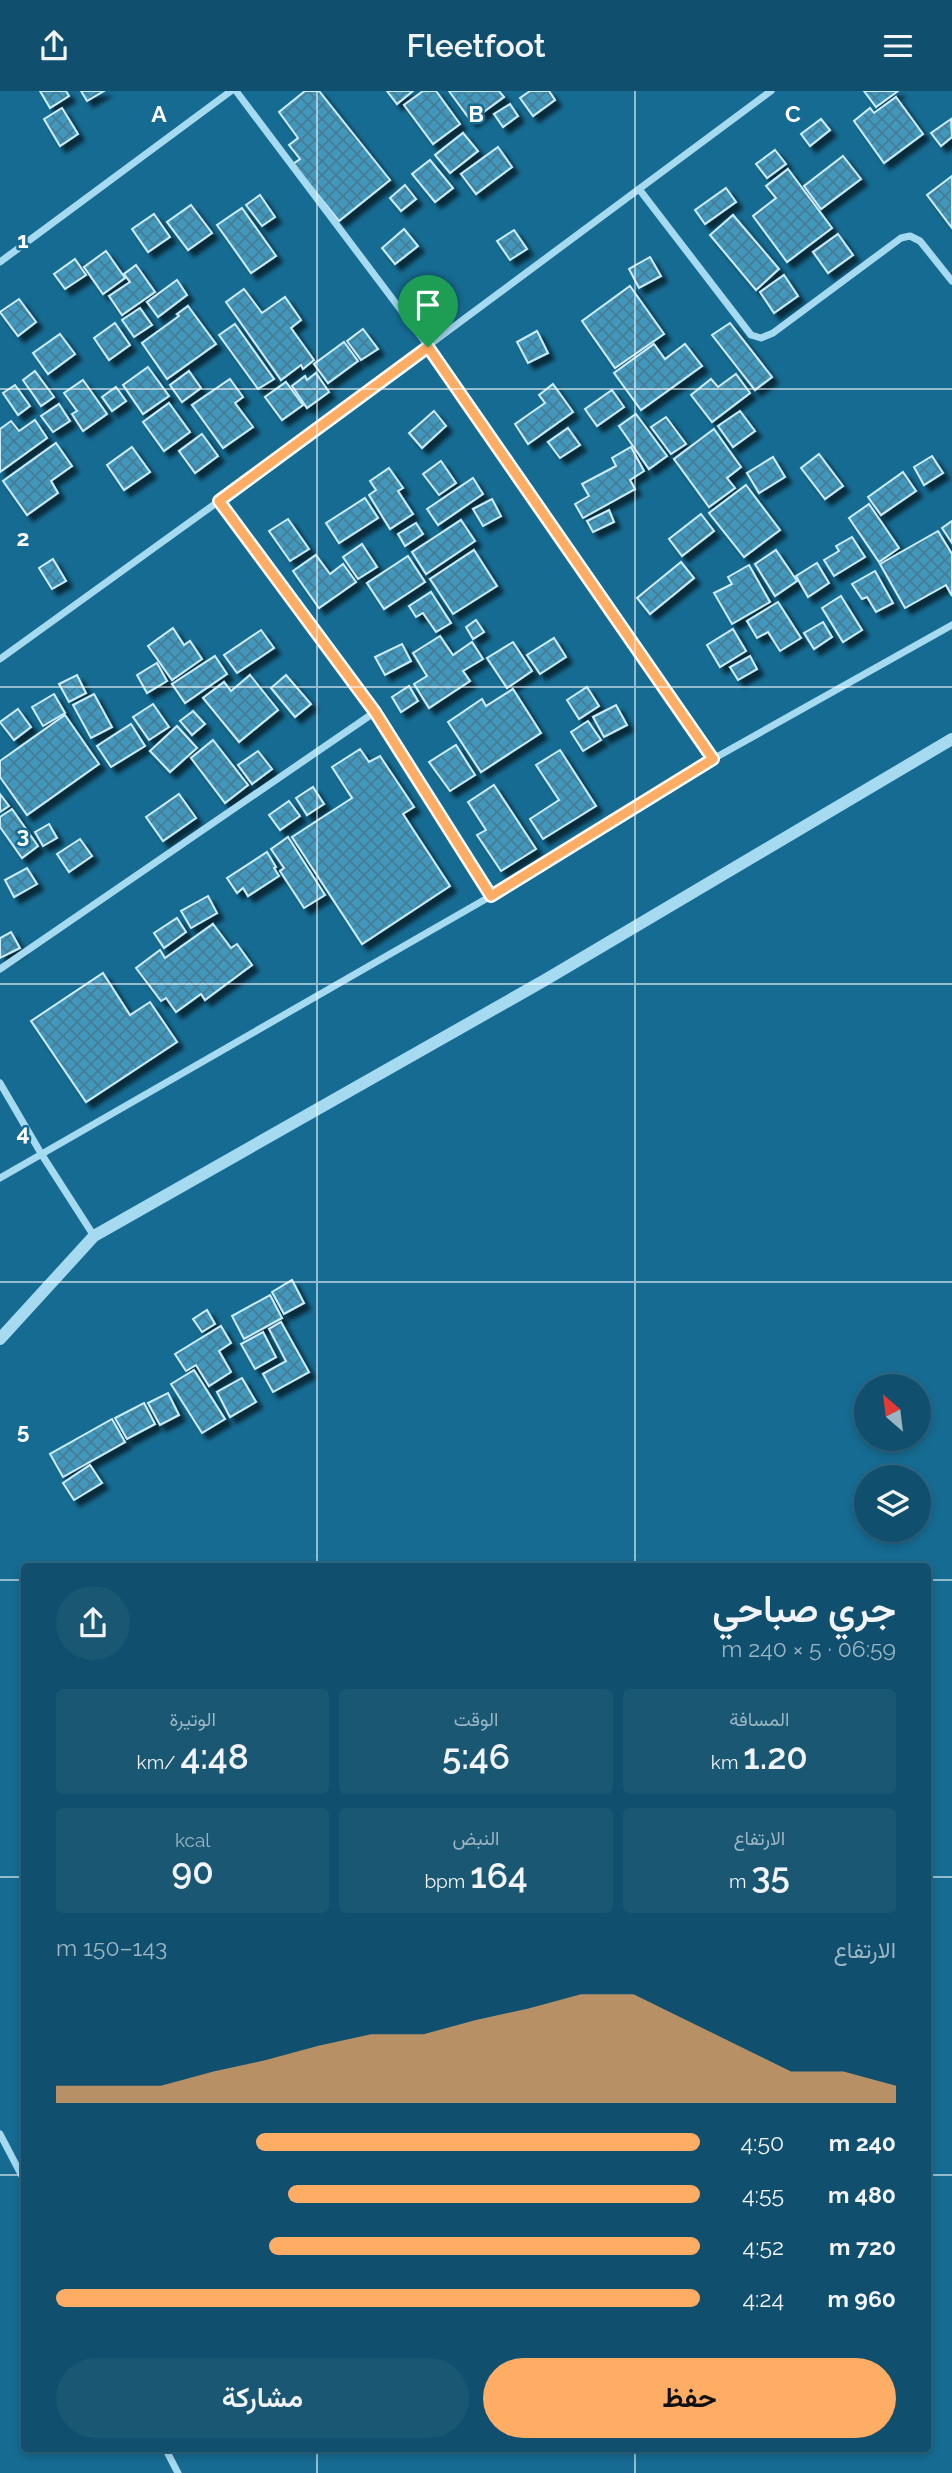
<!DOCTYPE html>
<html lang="ar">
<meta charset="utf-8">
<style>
:root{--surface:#10506e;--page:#195773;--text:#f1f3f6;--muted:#9cb5c2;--line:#306781;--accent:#ffac64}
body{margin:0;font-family:Raleway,Vazirmatn,sans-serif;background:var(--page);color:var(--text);direction:rtl;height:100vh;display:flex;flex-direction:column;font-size:26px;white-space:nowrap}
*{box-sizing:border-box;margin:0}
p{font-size:23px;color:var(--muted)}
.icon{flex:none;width:38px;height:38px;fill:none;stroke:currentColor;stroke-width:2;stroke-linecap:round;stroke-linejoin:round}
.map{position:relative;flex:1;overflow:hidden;direction:ltr}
.panel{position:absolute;left:21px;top:1472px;width:910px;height:889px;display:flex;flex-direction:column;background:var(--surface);border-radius:7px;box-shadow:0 4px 10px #0003,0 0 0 2px var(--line);direction:rtl}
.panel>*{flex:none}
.needle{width:46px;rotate:332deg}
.tools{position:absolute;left:854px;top:1283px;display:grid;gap:14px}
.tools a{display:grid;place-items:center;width:77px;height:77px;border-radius:50%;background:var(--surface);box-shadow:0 4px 10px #0003,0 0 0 2px var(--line);font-size:35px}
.pin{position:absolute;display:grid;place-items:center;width:60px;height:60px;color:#fff;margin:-72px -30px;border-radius:50% 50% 50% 0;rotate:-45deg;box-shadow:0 0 7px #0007}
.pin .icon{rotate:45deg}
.round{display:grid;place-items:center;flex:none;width:74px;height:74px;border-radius:37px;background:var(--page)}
.head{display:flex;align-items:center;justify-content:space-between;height:119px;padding:0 35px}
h1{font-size:38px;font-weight:600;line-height:52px}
.figures{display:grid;grid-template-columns:repeat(3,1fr);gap:10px;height:119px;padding:7px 35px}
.figures div{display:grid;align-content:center;border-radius:7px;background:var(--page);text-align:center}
.figures b{font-size:35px;font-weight:600}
.figures small{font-size:19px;font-weight:400}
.figures p{font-size:19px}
.chart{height:196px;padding:14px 35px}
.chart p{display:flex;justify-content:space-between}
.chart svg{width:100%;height:126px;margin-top:7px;fill:var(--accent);opacity:.7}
.action{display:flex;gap:14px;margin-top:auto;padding:14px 35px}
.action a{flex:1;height:80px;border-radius:42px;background:var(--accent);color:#111;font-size:28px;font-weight:600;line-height:80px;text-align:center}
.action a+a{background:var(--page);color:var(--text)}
ul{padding:0 35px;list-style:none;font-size:23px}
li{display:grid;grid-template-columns:112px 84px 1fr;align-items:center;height:52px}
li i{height:18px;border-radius:9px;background:var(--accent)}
header{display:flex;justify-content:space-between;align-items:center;height:91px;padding:0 35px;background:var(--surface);font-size:32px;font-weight:600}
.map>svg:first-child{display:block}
.building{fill:url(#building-cross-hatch);stroke:#ccedfc;stroke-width:2;filter:url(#shadow)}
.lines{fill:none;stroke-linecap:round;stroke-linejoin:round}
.minor{stroke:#a5daf1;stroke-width:7}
.tertiary{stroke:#a5daf1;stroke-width:12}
.route-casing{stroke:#fff;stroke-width:14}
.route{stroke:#ffac64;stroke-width:9}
.grid{fill:none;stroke:#fff;stroke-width:2;stroke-opacity:0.55}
.grid-label{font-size:23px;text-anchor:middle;font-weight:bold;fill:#fff;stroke:#166b92;stroke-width:5;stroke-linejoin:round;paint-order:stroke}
</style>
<header><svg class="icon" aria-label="menu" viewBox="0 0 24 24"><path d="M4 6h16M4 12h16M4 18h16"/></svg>Fleetfoot<svg class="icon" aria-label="share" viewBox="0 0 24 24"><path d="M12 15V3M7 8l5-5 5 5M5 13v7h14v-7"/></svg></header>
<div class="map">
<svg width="952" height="2382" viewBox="0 0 952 2382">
<defs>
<pattern id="building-cross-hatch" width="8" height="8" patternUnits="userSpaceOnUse" patternTransform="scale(1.75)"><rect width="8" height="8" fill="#4397bc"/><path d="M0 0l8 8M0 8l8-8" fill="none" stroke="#467d95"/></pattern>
<filter id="shadow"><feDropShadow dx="6" dy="6" stdDeviation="2" flood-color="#0009"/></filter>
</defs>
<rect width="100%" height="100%" fill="#166b92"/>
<g class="building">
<path d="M40,0h26l3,5 -19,12z"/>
<path d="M81,0h23l-17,10z"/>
<path d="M305,0h14l71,89 -51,41 -46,-57 7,-5 -11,-14 9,-7 -19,-26z"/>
<path d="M387,0h26l-16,13z"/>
<path d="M423,0h13l24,33 -27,20 -29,-39z"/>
<path d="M449,0h50l5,6 -33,24z"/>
<path d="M530,0h19l6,9 -22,16 -13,-18z"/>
<path d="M864,0h34l-22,16z"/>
<path d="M896,6l27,37 -39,29 -30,-42 16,-13 4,5z"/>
<path d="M510,13l8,12 -15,11 -9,-13z"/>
<path d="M62,17l16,26 -18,12 -16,-27z"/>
<path d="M821,28l9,11 -20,16 -9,-12z"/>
<path d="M951,28l1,18 -11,9 -10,-13z"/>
<path d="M463,42l15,18 -28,22 -15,-18z"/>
<path d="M498,56l14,20 -36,27 -15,-20z"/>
<path d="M775,59l11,14 -19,14 -11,-14z"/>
<path d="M843,65l18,23 -40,30 -17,-23z"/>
<path d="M430,69l23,28 -18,14 -23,-28z"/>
<path d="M788,78l44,59 -45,34 -34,-46 23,-18 -10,-12z"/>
<path d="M952,85v52l-25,-33z"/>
<path d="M405,94l11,14 -15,12 -11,-13z"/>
<path d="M726,97l10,14 -31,22 -10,-14z"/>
<path d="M260,104l15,22 -13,9 -16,-21z"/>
<path d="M191,114l21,28 -24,17 -21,-28z"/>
<path d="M242,117l34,48 -25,17 -34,-48z"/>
<path d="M154,123l16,23 -22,15 -16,-23z"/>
<path d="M733,124l46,54 -23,21 -46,-55z"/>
<path d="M404,138l14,17 -23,18 -13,-16z"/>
<path d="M514,139l13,19 -17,11 -13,-19z"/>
<path d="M838,143l15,21 -25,18 -15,-21z"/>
<path d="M106,160l19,27 -22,16 -19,-27z"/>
<path d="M650,166l11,19 -22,12 -10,-19z"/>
<path d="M75,168l11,16 -21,14 -11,-15z"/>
<path d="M136,174l19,27 -33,23 -13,-19 21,-14 -6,-8z"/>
<path d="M784,184l14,21 -24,17 -14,-21z"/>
<path d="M177,189l10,15 -29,22 -11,-15z"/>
<path d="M630,195l34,48 -49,34 -33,-47z"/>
<path d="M244,198l18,24 23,-16 16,23 -10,8 23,32 -11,9 -2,-4 -20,15 -55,-78z"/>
<path d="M19,208l17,23 -18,14 -18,-24z"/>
<path d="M188,215l28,38 -49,35 -25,-36 37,-27 -2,-2z"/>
<path d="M140,217l12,17 -18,12 -12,-17z"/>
<path d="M115,232l15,22 -21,15 -15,-22z"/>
<path d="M730,232l42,54 -17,13 -43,-55z"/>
<path d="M235,233l39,55 -16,10 -39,-54z"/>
<path d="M363,238l15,20 -17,11 -14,-19z"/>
<path d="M537,240l11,22 -20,10 -11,-21z"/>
<path d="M60,243l15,20 -27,20 -15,-21z"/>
<path d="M344,251l14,19 -30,22 -14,-19z"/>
<path d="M654,253l11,15 20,-15 17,22 -61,44 -27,-37z"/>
<path d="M148,276l21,29 -26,18 -20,-29z"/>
<path d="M35,280l19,26 -13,9 -18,-26z"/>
<path d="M189,280l12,17 -19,14 -12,-17z"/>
<path d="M316,282l13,19 -22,16 -15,-22 13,-10 2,4z"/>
<path d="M736,283l14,19 -38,29 -21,-27 20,-16 7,8z"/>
<path d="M230,288l13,18 -8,6 18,24 -30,21 -31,-43z"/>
<path d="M83,289l24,34 -24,17 -11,-17 5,-3 -13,-18z"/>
<path d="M286,291l17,23 -21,15 -17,-23z"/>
<path d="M553,293l20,28 -45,32 -13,-20 30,-21 -6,-8z"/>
<path d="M15,294l15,21 -12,9 -15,-22z"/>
<path d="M116,296l10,14 -14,10 -10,-14z"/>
<path d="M612,299l12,17 -27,19 -12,-17z"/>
<path d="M169,312l21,29 -26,19 -21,-29z"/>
<path d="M59,313l11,17 -17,11 -12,-16z"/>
<path d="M434,320l12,15 -24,22 -13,-15z"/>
<path d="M740,320l15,20 -22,16 -15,-21z"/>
<path d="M636,323l31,42 -18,13 -30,-43z"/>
<path d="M666,326l20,27 -15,10 -20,-27z"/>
<path d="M35,329l12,18 -47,34v-43l11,-8 8,10z"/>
<path d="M568,337l12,17 -20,13 -12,-16z"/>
<path d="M714,338l27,38 -14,11 8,10 -26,19 -35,-48z"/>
<path d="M202,343l16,22 -23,17 -16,-22z"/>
<path d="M56,352l16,23 -21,15 7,12 -31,22 -24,-34z"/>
<path d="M132,356l18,25 -26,18 -17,-25z"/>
<path d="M631,356l13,24 -14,9 5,9 -52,29 -8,-14 14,-8 -7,-12 34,-18 -4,-8z"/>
<path d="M819,363l24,32 -18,13 -24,-31z"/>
<path d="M932,365l11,17 -19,12 -10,-18z"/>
<path d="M773,366l12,20 -26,16 -12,-20z"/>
<path d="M441,370l15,22 -17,12 -16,-21z"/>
<path d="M389,377l14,20 -5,3 15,23 -23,15 -21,-34 7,-5 -6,-9z"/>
<path d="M903,381l13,19 -35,24 -13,-18z"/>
<path d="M473,387l10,16 -45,31 -11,-16z"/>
<path d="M746,394l34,45 -36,27 -35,-44z"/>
<path d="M365,407l13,20 -39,25 -13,-20z"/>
<path d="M492,408l9,17 -18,10 -10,-17z"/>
<path d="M869,413l30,44 -20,14 -30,-44z"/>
<path d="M609,419l5,12 -21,10 -6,-11z"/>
<path d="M701,423l13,17 -32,25 -13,-17z"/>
<path d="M288,428l21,30 -19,12 -21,-30z"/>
<path d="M461,429l14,21 -49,33 -14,-22z"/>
<path d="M952,430v22l-10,-15z"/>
<path d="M416,432l7,11 -18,12 -7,-12z"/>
<path d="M938,440l14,23v42l-6,-11 -41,23 -25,-44z"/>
<path d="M852,446l13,20 -31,19 -10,-16 15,-9 -3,-5z"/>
<path d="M362,453l15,23 -19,12 -15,-22z"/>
<path d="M474,459l23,36 -44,28 -23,-35z"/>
<path d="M776,459l21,31 -22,15 -20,-32z"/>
<path d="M316,464l14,19 13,-10 13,18 -37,26 -26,-37z"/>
<path d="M408,465l17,26 -41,27 -17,-26z"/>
<path d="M53,468l13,22 -14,8 -13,-21z"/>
<path d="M681,471l13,16 -44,36 -13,-16z"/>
<path d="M817,472l12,20 -21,14 -12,-21z"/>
<path d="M749,474l21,37 -38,22 -18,-31 18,-9 -4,-7z"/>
<path d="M875,480l18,32 -17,9 -9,-15 -5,2 -10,-15z"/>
<path d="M431,501l20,31 -15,9 -13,-19 -7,4 -7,-11z"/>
<path d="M841,505l21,34 -19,12 -21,-34z"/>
<path d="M778,511l23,36 -21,13 -12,-19 -11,6 -10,-17z"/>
<path d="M476,529l8,12 -11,7 -7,-12z"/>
<path d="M823,531l9,15 -18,12 -10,-16z"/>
<path d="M173,537l11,17 6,-4 12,18 -30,21 -24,-34z"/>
<path d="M733,538l13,22 -26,16 -13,-22z"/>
<path d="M261,539l13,18 -37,25 -13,-18z"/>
<path d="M440,545l13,19 19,-13 11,17 -20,12 7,10 -41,27 -15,-24 13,-8 -14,-23z"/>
<path d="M554,547l12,19 -26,17 -13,-19z"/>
<path d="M513,551l19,29 -25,17 -20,-30z"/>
<path d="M402,553l9,17 -26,14 -10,-18z"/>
<path d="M215,565l12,18 -42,29 -13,-19z"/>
<path d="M750,565l7,13 -19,11 -8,-13z"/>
<path d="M157,572l10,18 -20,12 -10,-18z"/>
<path d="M77,584l9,18 -17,9 -10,-18z"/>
<path d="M250,584l28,35 -39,32 -36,-44 21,-16 7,9z"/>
<path d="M286,584l25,29 -16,13 -24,-29z"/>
<path d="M409,595l9,15 -17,11 -9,-15z"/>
<path d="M587,596l12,19 -20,13 -12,-19z"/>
<path d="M513,598l28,44 -60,39 -33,-50 34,-23 4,7z"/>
<path d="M54,603l11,19 -22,13 -11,-19z"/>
<path d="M94,603l18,33 -21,11 -18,-33z"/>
<path d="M153,613l16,23 -20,13 -16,-23z"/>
<path d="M616,614l11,20 -23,12 -11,-20z"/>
<path d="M18,618l13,18 -17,13 -14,-18z"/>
<path d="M193,620l12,13 -13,11 -12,-14z"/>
<path d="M65,624l34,49 -72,51 -27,-38v-16z"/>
<path d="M588,630l13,19 -18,11 -12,-19z"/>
<path d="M131,633l14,22 -34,21 -14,-21z"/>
<path d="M177,635l20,22 -27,24 -20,-21z"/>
<path d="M213,649l35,45 -23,18 -34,-45z"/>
<path d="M456,654l19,30 -25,16 -21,-29z"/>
<path d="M360,658l9,13 11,-6 34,51 -11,7 47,72 -88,58 -70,-107 60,-39 -20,-31z"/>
<path d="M560,659l36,56 -53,33 -13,-20 29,-19 -23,-35z"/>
<path d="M258,660l14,18 -20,15 -14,-19z"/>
<path d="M494,694l42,64 -35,22 -24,-36 9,-5 -18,-28z"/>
<path d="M313,696l11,17 -17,11 -11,-17z"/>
<path d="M0,703l9,12 -9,6z"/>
<path d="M179,703l17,24 -33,23 -17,-24z"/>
<path d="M289,710l11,15 -20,14 -11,-15z"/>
<path d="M12,718l26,37 -16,12 -22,-31v-10z"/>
<path d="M49,733l8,14 -14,8 -8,-14z"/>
<path d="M288,746l37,58 -21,13 -24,-37 4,-3 -13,-19z"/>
<path d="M80,748l12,17 -23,16 -12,-18z"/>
<path d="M267,761l9,15 -2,1 5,8 -31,20 -5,-8 -6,5 -10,-15z"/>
<path d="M27,777l10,16 -23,13 -9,-17z"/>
<path d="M208,805l9,17 -26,15 -10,-17z"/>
<path d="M177,827l9,14 -22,16 -10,-15z"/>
<path d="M213,833l18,24 6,-4 15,21 -47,35 -4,-6 -25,18 -10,-14 -5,3 -25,-33 24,-18 5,8z"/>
<path d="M11,841l9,16 -20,10v-20z"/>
<path d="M103,882l27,42 20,-13 27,40 -91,60 -55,-81z"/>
<path d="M292,1189l12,23 -20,11 -12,-22z"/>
<path d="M270,1204l12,23 -38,21 -12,-23z"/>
<path d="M207,1219l8,14 -13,8 -9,-13z"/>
<path d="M281,1231l28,50 -36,20 -10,-18 23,-13 -17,-32z"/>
<path d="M221,1235l10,17 -12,8 12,21 -22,14 -13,-21 -10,6 -11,-17z"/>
<path d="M263,1241l13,25 -21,12 -14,-25z"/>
<path d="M194,1279l31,49 -23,14 -31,-49z"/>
<path d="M242,1287l14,24 -26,15 -13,-25z"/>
<path d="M168,1302l11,22 -19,10 -12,-22z"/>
<path d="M144,1312l11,21 -28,15 -12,-21z"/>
<path d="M112,1328l13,23 -62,35 -13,-23z"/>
<path d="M90,1374l12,18 -28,17 -11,-17z"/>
</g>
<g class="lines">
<g class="minor">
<path d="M236,0l192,255 285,413"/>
<path d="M639,98l112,146 10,3 12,-5 128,-95 9,-2 10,5 32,40"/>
<path d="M0,171l231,-171"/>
<path d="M219,410l156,211 116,184"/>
<path d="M0,568l219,-158 552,-410"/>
<path d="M0,878l375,-257"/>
<path d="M0,992l42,72 52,81"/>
<path d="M0,1087l491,-282 222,-137 239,-134"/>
<path d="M0,2043l24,46"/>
<path d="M165,2357l13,25"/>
</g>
<path class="tertiary" d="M0,1248l94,-103 451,-256 407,-241"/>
</g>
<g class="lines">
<g class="route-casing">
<path id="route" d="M428,256l285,412 -222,137 -116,-184 -156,-211z"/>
</g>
<use href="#route" class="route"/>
</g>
<path class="grid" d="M317,0v1475M635,0v1475M0,298h952M0,596h952M0,893h952M0,1191h952M0,1489h24M928,1489h24M0,1786h24M928,1786h24M0,2084h24M928,2084h24M317,2357v25M635,2357v25"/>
<g class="grid-label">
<text x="159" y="31">A</text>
<text x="476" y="31">B</text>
<text x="793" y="31">C</text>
<text x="23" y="157">1</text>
<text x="23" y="455">2</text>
<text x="23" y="752">3</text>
<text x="23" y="1050">4</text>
<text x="23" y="1348">5</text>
</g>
</svg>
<div class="tools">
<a><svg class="needle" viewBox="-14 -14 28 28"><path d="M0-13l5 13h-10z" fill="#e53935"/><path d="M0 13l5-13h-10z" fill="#9cb5c2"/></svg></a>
<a><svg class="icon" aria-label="layers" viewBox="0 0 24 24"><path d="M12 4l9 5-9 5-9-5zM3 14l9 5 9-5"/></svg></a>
</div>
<div class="pin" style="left:428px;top:256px;background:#1e9e55"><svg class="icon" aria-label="arrive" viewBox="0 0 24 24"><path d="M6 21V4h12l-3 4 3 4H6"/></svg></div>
<section class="panel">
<div class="head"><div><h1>جري صباحي</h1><p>06:59 · 5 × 240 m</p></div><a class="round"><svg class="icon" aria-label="share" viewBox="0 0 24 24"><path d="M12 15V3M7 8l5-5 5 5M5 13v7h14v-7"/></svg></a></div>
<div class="figures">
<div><p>المسافة</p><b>1.20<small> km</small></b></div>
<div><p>الوقت</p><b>5:46</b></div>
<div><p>الوتيرة</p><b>4:48<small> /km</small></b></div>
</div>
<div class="figures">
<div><p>الارتفاع</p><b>35<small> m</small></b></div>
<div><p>النبض</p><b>164<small> bpm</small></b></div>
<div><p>kcal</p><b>90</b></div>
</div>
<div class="chart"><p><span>الارتفاع</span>143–150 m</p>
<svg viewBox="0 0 160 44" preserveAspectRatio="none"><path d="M0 44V38L10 38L20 38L30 33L40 29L50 24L60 20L70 20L80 15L90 11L100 6L110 6L120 15L130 24L140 33L150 33L160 38V44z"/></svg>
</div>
<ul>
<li><b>240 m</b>4:50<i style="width:69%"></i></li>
<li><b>480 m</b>4:55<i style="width:64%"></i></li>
<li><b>720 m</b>4:52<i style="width:67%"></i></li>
<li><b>960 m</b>4:24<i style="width:100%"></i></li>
</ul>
<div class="action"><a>حفظ</a><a>مشاركة</a></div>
</section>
</div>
